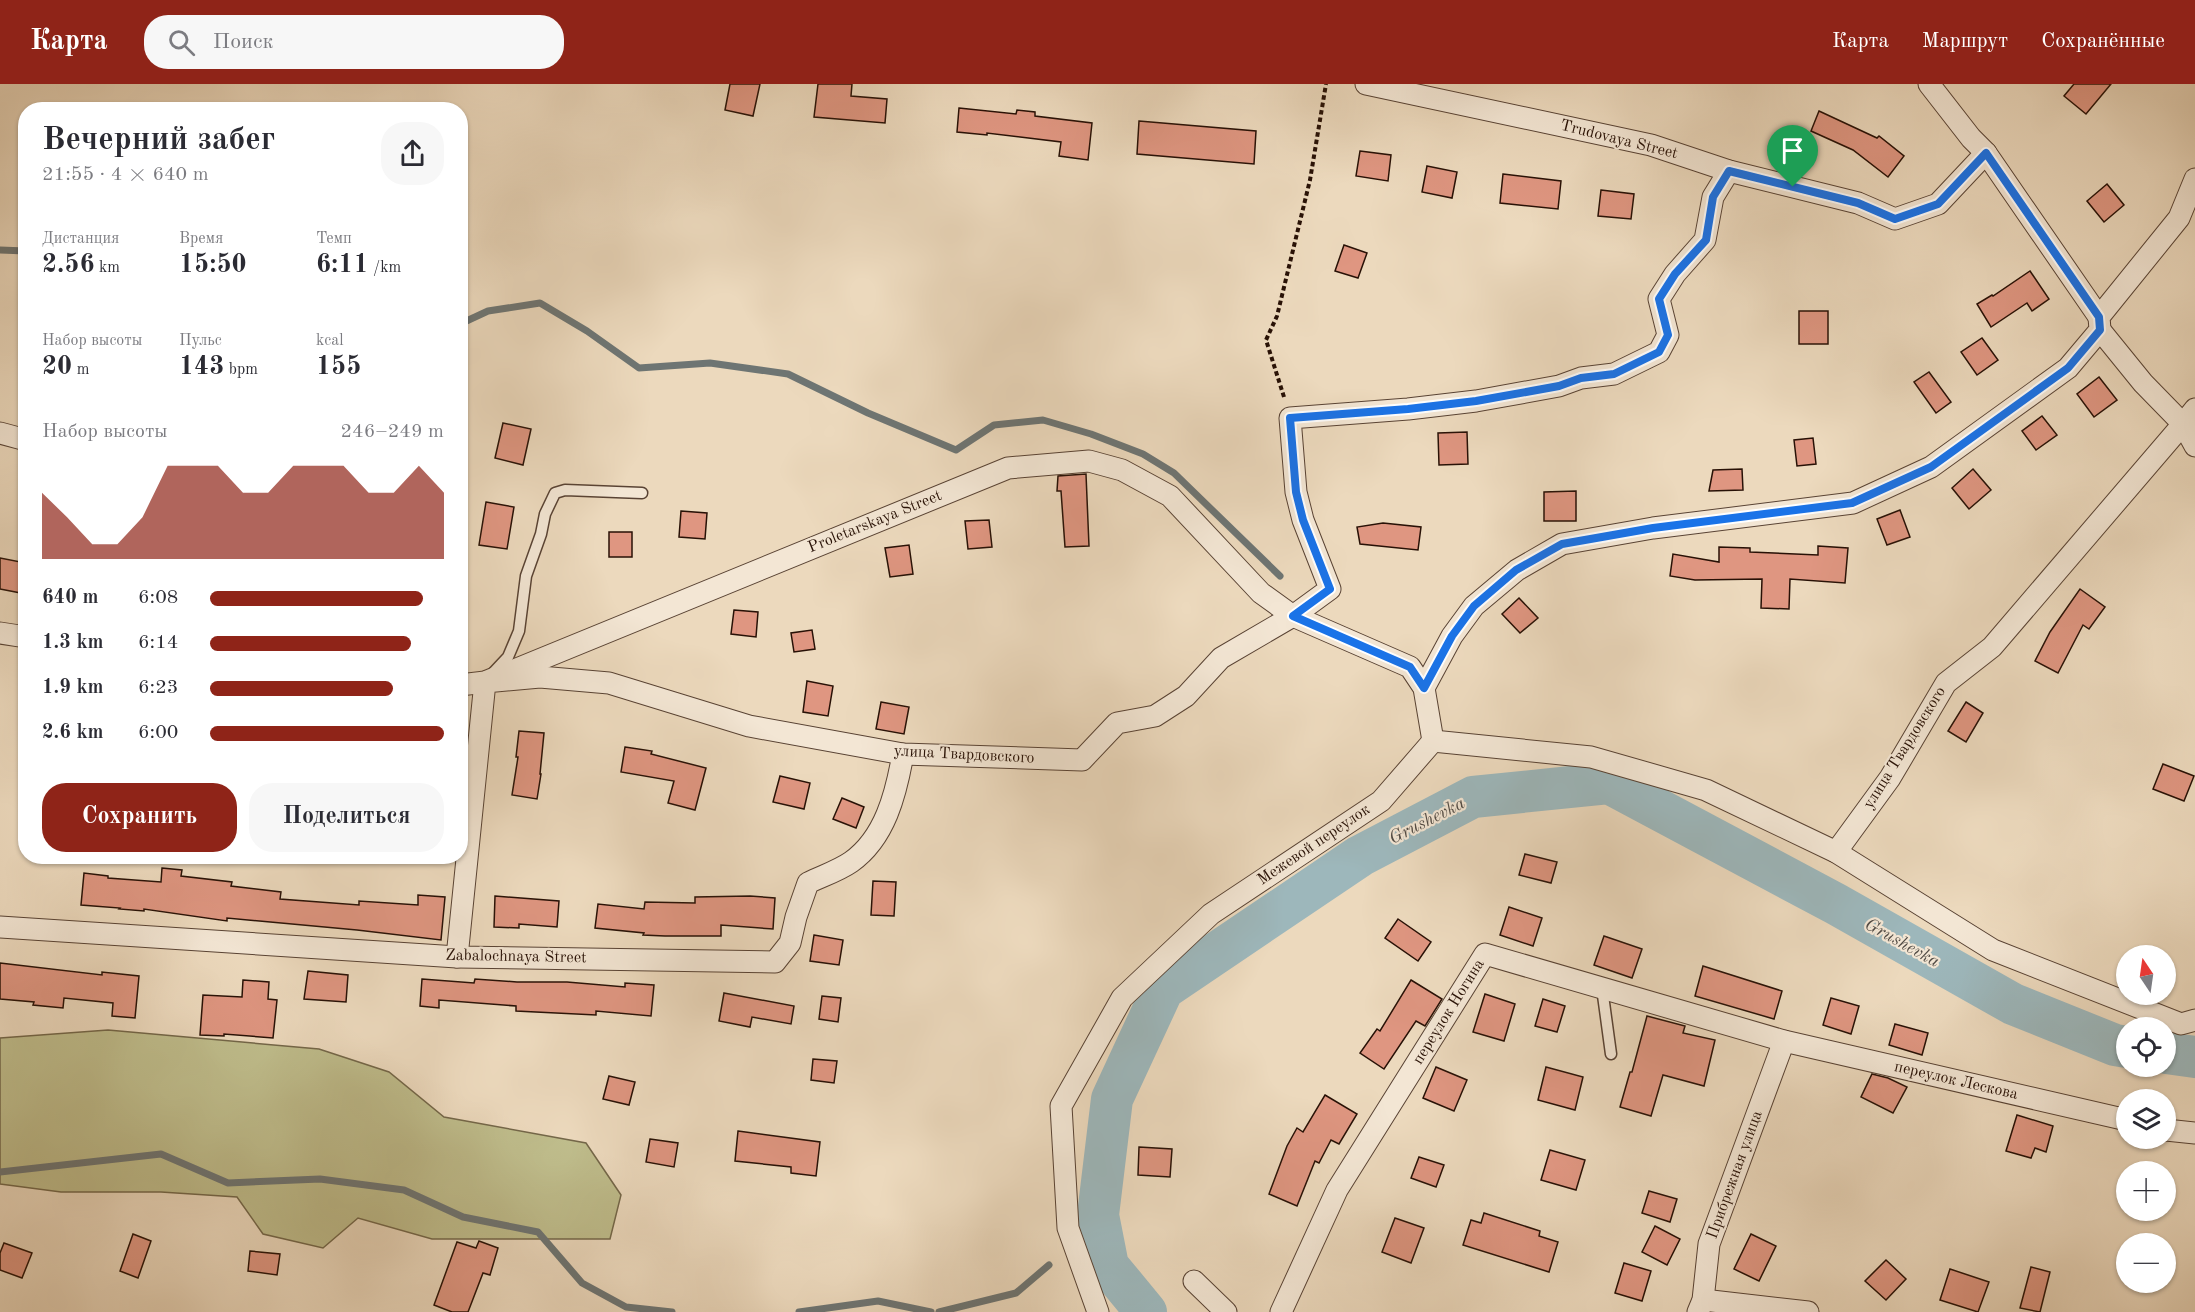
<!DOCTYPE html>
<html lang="ru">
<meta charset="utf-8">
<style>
:root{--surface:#fff;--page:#f7f7f7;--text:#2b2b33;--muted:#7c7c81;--accent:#8f2418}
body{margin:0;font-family:"Old Standard TT",serif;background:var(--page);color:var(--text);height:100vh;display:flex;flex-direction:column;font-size:22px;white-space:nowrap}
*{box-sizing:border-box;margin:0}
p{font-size:20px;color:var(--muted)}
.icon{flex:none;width:33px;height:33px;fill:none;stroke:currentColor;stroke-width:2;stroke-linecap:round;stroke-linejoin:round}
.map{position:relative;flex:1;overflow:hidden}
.details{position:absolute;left:18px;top:18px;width:450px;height:762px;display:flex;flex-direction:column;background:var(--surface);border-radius:24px;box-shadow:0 2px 4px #0004}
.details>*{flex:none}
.needle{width:39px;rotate:347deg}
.controls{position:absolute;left:2116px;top:861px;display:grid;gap:12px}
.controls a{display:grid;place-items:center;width:60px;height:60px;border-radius:50%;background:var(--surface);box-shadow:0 2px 4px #0004;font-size:30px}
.pin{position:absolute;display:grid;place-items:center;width:51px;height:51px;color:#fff;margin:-62px -26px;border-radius:50% 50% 50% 0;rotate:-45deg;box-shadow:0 0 6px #0007}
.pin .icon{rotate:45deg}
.round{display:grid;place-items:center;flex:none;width:63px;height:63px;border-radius:24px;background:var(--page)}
.head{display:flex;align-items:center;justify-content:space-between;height:102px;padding:0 24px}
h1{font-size:33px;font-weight:600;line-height:45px}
.metrics{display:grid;grid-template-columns:repeat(3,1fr);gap:9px;height:102px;padding:6px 24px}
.metrics div{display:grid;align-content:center}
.metrics b{font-size:26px;font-weight:600}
.metrics small{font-size:16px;font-weight:400}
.metrics p{font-size:16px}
.chart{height:168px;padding:12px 24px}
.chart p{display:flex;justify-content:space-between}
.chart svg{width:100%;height:108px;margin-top:6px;fill:var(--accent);opacity:.7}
.action{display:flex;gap:12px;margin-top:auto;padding:12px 24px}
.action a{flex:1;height:69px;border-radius:24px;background:var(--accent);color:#fff;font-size:24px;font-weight:600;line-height:69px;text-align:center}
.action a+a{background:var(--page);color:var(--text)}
ul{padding:0 24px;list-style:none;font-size:20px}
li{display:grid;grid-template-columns:96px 72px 1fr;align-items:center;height:45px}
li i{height:15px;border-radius:8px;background:var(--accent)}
header{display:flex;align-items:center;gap:36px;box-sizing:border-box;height:84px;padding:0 30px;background:var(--accent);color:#fff}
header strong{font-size:28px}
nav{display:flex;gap:33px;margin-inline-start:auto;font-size:21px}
.search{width:420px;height:54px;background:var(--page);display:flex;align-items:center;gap:15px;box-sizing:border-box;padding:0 21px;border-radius:24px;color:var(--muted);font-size:22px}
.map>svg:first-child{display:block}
.green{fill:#bfbd8c;stroke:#746749;stroke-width:1.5}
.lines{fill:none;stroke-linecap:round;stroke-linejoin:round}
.stream{stroke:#6e7573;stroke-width:7}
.river{stroke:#9db7bb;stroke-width:42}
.building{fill:#df9681;stroke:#281106;stroke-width:1.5}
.service-casing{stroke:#594334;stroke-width:13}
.minor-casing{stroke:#594334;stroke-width:23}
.path{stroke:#281106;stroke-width:4;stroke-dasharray:4.5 3;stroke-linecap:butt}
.service{stroke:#f3e6d4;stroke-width:10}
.minor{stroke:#f3e6d4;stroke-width:21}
.route-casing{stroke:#fff;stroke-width:12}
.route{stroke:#1a73e8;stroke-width:8}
.labels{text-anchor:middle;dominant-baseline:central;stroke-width:4.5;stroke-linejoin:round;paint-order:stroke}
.street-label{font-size:16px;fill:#281106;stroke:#f3e6d4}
.water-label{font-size:18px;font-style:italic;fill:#514b45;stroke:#f3e6d4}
</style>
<header>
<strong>Карта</strong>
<div class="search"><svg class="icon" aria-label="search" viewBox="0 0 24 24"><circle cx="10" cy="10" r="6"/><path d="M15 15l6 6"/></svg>Поиск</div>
<nav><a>Карта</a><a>Маршрут</a><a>Сохранённые</a></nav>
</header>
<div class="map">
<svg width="2195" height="1228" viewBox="0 0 2195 1228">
<rect width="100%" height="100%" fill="#ecd9bd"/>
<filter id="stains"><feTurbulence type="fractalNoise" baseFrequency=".00333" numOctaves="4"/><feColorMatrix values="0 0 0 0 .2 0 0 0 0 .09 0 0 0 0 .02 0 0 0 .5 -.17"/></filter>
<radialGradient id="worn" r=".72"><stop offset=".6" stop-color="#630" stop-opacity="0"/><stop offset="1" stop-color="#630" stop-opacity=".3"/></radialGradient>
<path class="green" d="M108,946l211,19 70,23 55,45 142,26 35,52 -11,44h-178l-74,-21 -35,30 -60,-14 -26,-37 -76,-5h-100l-61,-8v-146z"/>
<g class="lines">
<g class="stream">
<path d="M0,166l26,1"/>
<path d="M460,240l28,-13 52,-8 47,28 52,37 71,-5 78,11 80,39 88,37 38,-25 49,-5 48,14 52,20 31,19 106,103"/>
<path d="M0,1088l161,-18 67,29 92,-4 84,11 59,27 75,15 44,51 44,24 46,5"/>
<path d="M799,1228l79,-11 53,11"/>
<path d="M939,1228l77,-19 33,-28"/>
</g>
<g class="river">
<path d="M2166,969l29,4"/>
<path d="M1146,1228l-38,-46 -10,-51 14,-116 51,-110 197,-133 113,-59 136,-14 227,121 177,100 102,41 12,2"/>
</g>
</g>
<g class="building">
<path d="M730,0h30l-7,32 -28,-6z"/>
<path d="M818,0h34l-1,12 36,3 -2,24 -71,-6z"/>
<path d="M2074,0h37l-25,30 -22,-18z"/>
<path d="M959,24l57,6 1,-4 18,2v4l57,7 -4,37 -29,-4 2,-14 -74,-9v2l-30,-3z"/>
<path d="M1819,27l58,27 2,-2 25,20 -16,21 -35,-27 -42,-19z"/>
<path d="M1139,37l117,10 -2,33 -117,-10z"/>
<path d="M1360,67l31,4 -3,26 -32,-5z"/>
<path d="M1427,82l30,6 -5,26 -30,-6z"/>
<path d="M1503,90l58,7 -3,28 -58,-6z"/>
<path d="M2107,100l17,21 -20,17 -17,-21z"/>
<path d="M1601,106l33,4 -3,25 -33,-3z"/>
<path d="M1344,161l23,8 -9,25 -23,-7z"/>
<path d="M2030,187l19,28 -17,12 -5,-8 -36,24 -14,-23 15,-9 1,1z"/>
<rect x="1799" y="227" width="29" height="33"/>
<path d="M1982,254l16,22 -21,15 -16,-23z"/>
<path d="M1929,288l22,30 -15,11 -22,-31z"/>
<path d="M2099,293l18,23 -23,17 -17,-23z"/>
<path d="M2042,332l15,19 -21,15 -14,-19z"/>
<path d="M503,339l28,6 -8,36 -28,-7z"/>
<path d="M1467,348l1,32 -29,1 -1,-32z"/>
<path d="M1813,354l3,26 -19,2 -3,-26z"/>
<path d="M1742,385l1,21 -34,1 4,-21z"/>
<path d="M1973,385l18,21 -22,19 -17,-21z"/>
<path d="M1086,390l3,72 -24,1 -4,-56h-4l1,-15z"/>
<path d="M1576,407v30h-32v-29z"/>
<path d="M486,418l28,5 -7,42 -28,-4z"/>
<path d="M1900,426l10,27 -23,8 -10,-26z"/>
<path d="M681,427l26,2 -2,26 -26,-2z"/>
<path d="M989,436l3,27 -24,2 -3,-28z"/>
<path d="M1383,439l38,4 -3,23 -58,-6 -3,-17z"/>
<rect x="609" y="448" width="23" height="25"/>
<path d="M909,461l4,29 -23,3 -5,-29z"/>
<path d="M1818,462l30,2 -3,35 -55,-4 -1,30 -28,-1 1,-29 -67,1 -25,-4 3,-22 46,8v-15l31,1v4l68,3z"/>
<path d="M0,474l26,5v31l-26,-5z"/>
<path d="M2080,505l25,18 -16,22 -6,-4 -25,48 -23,-12 15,-29z"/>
<path d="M1519,514l19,20 -18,15 -18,-19z"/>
<path d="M734,526l24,2 -2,25 -25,-3z"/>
<path d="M812,546l3,19 -21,3 -3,-19z"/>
<path d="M807,597l26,5 -5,30 -25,-4z"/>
<path d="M881,618l28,5 -5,27 -28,-5z"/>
<path d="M1966,618l17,11 -17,29 -18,-11z"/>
<path d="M519,647l25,2 -4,41h1l-4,25 -25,-4 6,-38h-2z"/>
<path d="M625,663l27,4 -1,3 55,14 -11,42 -27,-7 6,-22 -53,-9z"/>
<path d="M2163,680l31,12 -10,25 -31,-12z"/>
<path d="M780,692l30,7 -6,26 -31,-7z"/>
<path d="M842,714l22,9 -8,21 -23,-9z"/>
<path d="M1525,770l32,8 -6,21 -32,-8z"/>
<path d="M162,784l20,2 -1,6 51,6 -1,4 50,6 -1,7 79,6v-4l59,4v-10l27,2 -4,43 -84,-10 -130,-12v3l-83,-12v2l-25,-2 1,-1 -39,-3 3,-32 24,3v2l53,4z"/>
<path d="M873,797l23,1 -2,34 -23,-1z"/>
<path d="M495,812l64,5 -2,26 -38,-3v4l-25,-1z"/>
<path d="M750,812l25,2 -2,31 -52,-4v11h-56l-22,-1 1,-2 -49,-5 3,-24 46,5 1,-7 50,1v-6z"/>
<path d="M1509,823l33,11 -9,28 -33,-11z"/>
<path d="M1398,835l33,23 -13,19 -33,-23z"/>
<path d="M814,851l29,5 -4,25 -29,-4z"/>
<path d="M1604,852l38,13 -10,29 -38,-13z"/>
<path d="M0,879l102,12v-3l37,4 -4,42 -23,-2 1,-13 -49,-5 -1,10 -30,-3 1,-3 -34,-3z"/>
<path d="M1703,882l79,25 -8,28 -79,-23z"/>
<path d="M308,887l40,4 -2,27 -42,-3z"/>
<path d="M422,895l52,4 1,-4 42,3h50l58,5v-4l29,2 -3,31 -55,-5v4l-80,-4v-5l-77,-6v8l-19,-2z"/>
<path d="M243,896l26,2 -1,17 9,1 -4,38 -49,-4v2l-24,-1 3,-40 39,2z"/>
<path d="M1411,896l31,19 -17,27 -9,-5 -32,48 -24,-16 17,-24 3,2z"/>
<path d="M724,909l70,13 -3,18 -39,-7 -2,10 -31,-6z"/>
<path d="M1485,910l30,10 -11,37 -31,-9z"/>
<path d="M822,912l19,2 -3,24 -19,-3z"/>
<path d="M1831,914l28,8 -8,28 -28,-9z"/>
<path d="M1543,915l22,7 -8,26 -22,-6z"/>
<path d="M1647,932l38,10 -2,7 32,7 -11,46 -41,-11 -12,41 -31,-9 10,-35h2z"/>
<path d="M1895,940l33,9 -6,22 -33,-10z"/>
<path d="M813,975l24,2 -3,22 -23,-3z"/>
<path d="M1436,983l31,13 -13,31 -31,-13z"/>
<path d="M1546,983l37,10 -8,33 -37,-10z"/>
<path d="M1872,990l16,4 19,9 -14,26 -32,-16z"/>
<path d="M609,992l26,6 -6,23 -26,-6z"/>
<path d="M1325,1011l32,19 -18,30 -8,-4 -12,23 -4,-2 -18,45 -28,-12 18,-48 10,-18 6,4z"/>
<path d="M2017,1031l36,11 -7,26 -11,-4 -4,10 -25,-7z"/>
<path d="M738,1047l82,11 -4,34 -25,-3v-6l-56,-6z"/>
<path d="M650,1055l28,4 -4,24 -28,-5z"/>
<path d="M1139,1063l33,2 -2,28 -32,-2z"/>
<path d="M1550,1066l35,10 -9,30 -35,-10z"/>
<path d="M1419,1073l25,8 -8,22 -25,-9z"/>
<path d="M1649,1107l28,8 -7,23 -28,-9z"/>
<path d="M1484,1129l56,18 -1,5 19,6 -9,30 -86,-27 8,-25 10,3z"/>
<path d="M1395,1134l29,10 -13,35 -29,-11z"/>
<path d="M1655,1142l25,13 -13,26 -25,-13z"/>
<path d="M133,1150l18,7 -13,37 -18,-7z"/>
<path d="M1751,1150l25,12 -17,35 -25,-12z"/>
<path d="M479,1157l19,7 -8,27 -7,-2 -15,39h-16l-18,-7 23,-63 19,6z"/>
<path d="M4,1159l28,10 -10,25 -22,-8v-17z"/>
<path d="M250,1167l30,3 -3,21 -29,-4z"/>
<path d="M1886,1176l20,19 -20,21 -21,-19z"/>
<path d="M1624,1179l27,8 -9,30 -27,-8z"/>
<path d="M2031,1183l19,5 -10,40 -20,-4z"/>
<path d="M1950,1185l39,13 -11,30 -38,-12z"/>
</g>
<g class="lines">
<g class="service-casing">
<g id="service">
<path d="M493,589l15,-16 11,-26 7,-55 15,-42 4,-20 10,-21 10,-3 77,3"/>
<path d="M1602,904l9,66"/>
</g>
</g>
<g class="minor-casing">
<g id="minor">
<path d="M1366,0l285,61 78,26 129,32 37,16 43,-15 48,-51"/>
<path d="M1929,0l42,54 15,15 113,164"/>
<path d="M2100,246l43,53 40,41 12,-15"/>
<path d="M0,349l26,7"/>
<path d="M0,549l26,4"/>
<path d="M460,601l25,-3 523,-214 81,-7 33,9 48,26 91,97 32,23 117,51 14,21 9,53"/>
<path d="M1424,604l28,-52 22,-30 43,-36 45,-26 91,-16 200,-25 78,-36 137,-99 32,-38 -1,-13 80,-99 16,-39"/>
<path d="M1433,657l158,16 115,33 130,62 157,98 188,74 14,-4"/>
<path d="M1836,768l54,-74 56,-95 46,-36 191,-223 12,22"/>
<path d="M0,843l457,30 318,5 15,-19 6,-26 12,-34c14,-7 30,-12 43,-21 34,-24 45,-68 52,-108"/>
<path d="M457,873l28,-275 55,-5 69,6 140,43 154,28 179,6 35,-37 38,-7 31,-20 35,-38 72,-42 37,-27 -27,-69 -7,-28 -6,-74 118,-9 68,-8 83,-15 22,-8 33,-4 45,-22 9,-17 -9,-36 16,-25 30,-34 8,-43 16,-26"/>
<path d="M2166,1046l29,3"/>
<path d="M1194,1197l32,31"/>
<path d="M1703,1216l105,12"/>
<path d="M1098,1228l-30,-84 -7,-122 61,-108 89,-84 170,-113 52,-60"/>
<path d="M1281,1228l56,-122 148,-236 299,87 343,79"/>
<path d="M1698,1228l5,-12 6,-56 75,-203"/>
</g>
</g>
<path class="path" d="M1284,313l-18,-57 11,-24 33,-136 16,-96"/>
<use href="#service" class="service"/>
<use href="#minor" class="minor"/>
</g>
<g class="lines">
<g class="route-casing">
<path id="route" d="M1986,69l113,164 1,13 -32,38 -137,99 -79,36 -199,25 -91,16 -46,26 -42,36 -22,30 -28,52 -14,-21 -117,-51 37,-27 -27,-69 -7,-28 -6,-74 118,-9 68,-8 83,-15 22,-8 33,-4 45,-22 9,-17 -9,-36 16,-25 31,-34 7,-43 16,-26 129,32 37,16 43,-15z"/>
</g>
<use href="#route" class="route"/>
</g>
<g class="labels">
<g class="street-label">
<text transform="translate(1619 56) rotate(14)">Trudovaya Street</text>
<text transform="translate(875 438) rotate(-22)">Proletarskaya Street</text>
<text transform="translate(1905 664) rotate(-58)">улица Твардовского</text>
<text transform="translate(964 671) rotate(3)">улица Твардовского</text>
<text transform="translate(1314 761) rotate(-34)">Межевой переулок</text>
<text transform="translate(516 873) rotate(1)">Zabalochnaya Street</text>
<text transform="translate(1449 928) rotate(-58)">переулок Ногина</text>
<text transform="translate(1956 997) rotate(13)">переулок Лескова</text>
<text transform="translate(1735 1091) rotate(-70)">Прибрежная улица</text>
</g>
<g class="water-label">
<text transform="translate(1427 737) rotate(-27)">Grushevka</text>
<text transform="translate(1902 859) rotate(29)">Grushevka</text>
</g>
</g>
<rect width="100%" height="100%" filter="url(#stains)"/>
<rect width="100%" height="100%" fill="url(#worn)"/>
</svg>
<div class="controls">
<a><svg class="needle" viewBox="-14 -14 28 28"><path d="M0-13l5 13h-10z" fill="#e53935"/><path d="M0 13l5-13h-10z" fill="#7c7c81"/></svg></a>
<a><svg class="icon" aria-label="locate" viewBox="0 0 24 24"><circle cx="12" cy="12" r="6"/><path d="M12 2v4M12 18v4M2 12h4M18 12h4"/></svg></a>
<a><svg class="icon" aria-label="layers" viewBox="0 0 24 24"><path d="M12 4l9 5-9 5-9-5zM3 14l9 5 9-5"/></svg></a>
<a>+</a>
<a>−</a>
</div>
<div class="pin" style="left:1793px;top:103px;background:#1e9e55"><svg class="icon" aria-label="arrive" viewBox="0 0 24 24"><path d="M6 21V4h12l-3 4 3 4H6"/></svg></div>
<section class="details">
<div class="head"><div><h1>Вечерний забег</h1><p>21:55 · 4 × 640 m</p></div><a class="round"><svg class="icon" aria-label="share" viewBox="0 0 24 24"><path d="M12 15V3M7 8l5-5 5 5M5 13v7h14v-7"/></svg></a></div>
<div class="metrics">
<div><p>Дистанция</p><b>2.56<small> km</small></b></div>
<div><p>Время</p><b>15:50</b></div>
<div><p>Темп</p><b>6:11<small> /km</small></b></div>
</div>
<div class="metrics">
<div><p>Набор высоты</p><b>20<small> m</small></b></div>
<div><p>Пульс</p><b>143<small> bpm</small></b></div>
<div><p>kcal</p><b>155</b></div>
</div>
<div class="chart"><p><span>Набор высоты</span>246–249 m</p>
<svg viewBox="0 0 160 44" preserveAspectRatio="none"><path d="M0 44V17L10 27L20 38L30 38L40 27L50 6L60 6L70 6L80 17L90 17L100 6L110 6L120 6L130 17L140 17L150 6L160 17V44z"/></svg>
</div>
<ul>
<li><b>640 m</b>6:08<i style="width:91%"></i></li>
<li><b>1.3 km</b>6:14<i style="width:86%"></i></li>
<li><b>1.9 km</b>6:23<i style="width:78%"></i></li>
<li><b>2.6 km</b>6:00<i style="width:100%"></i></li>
</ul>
<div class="action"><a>Сохранить</a><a>Поделиться</a></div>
</section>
</div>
